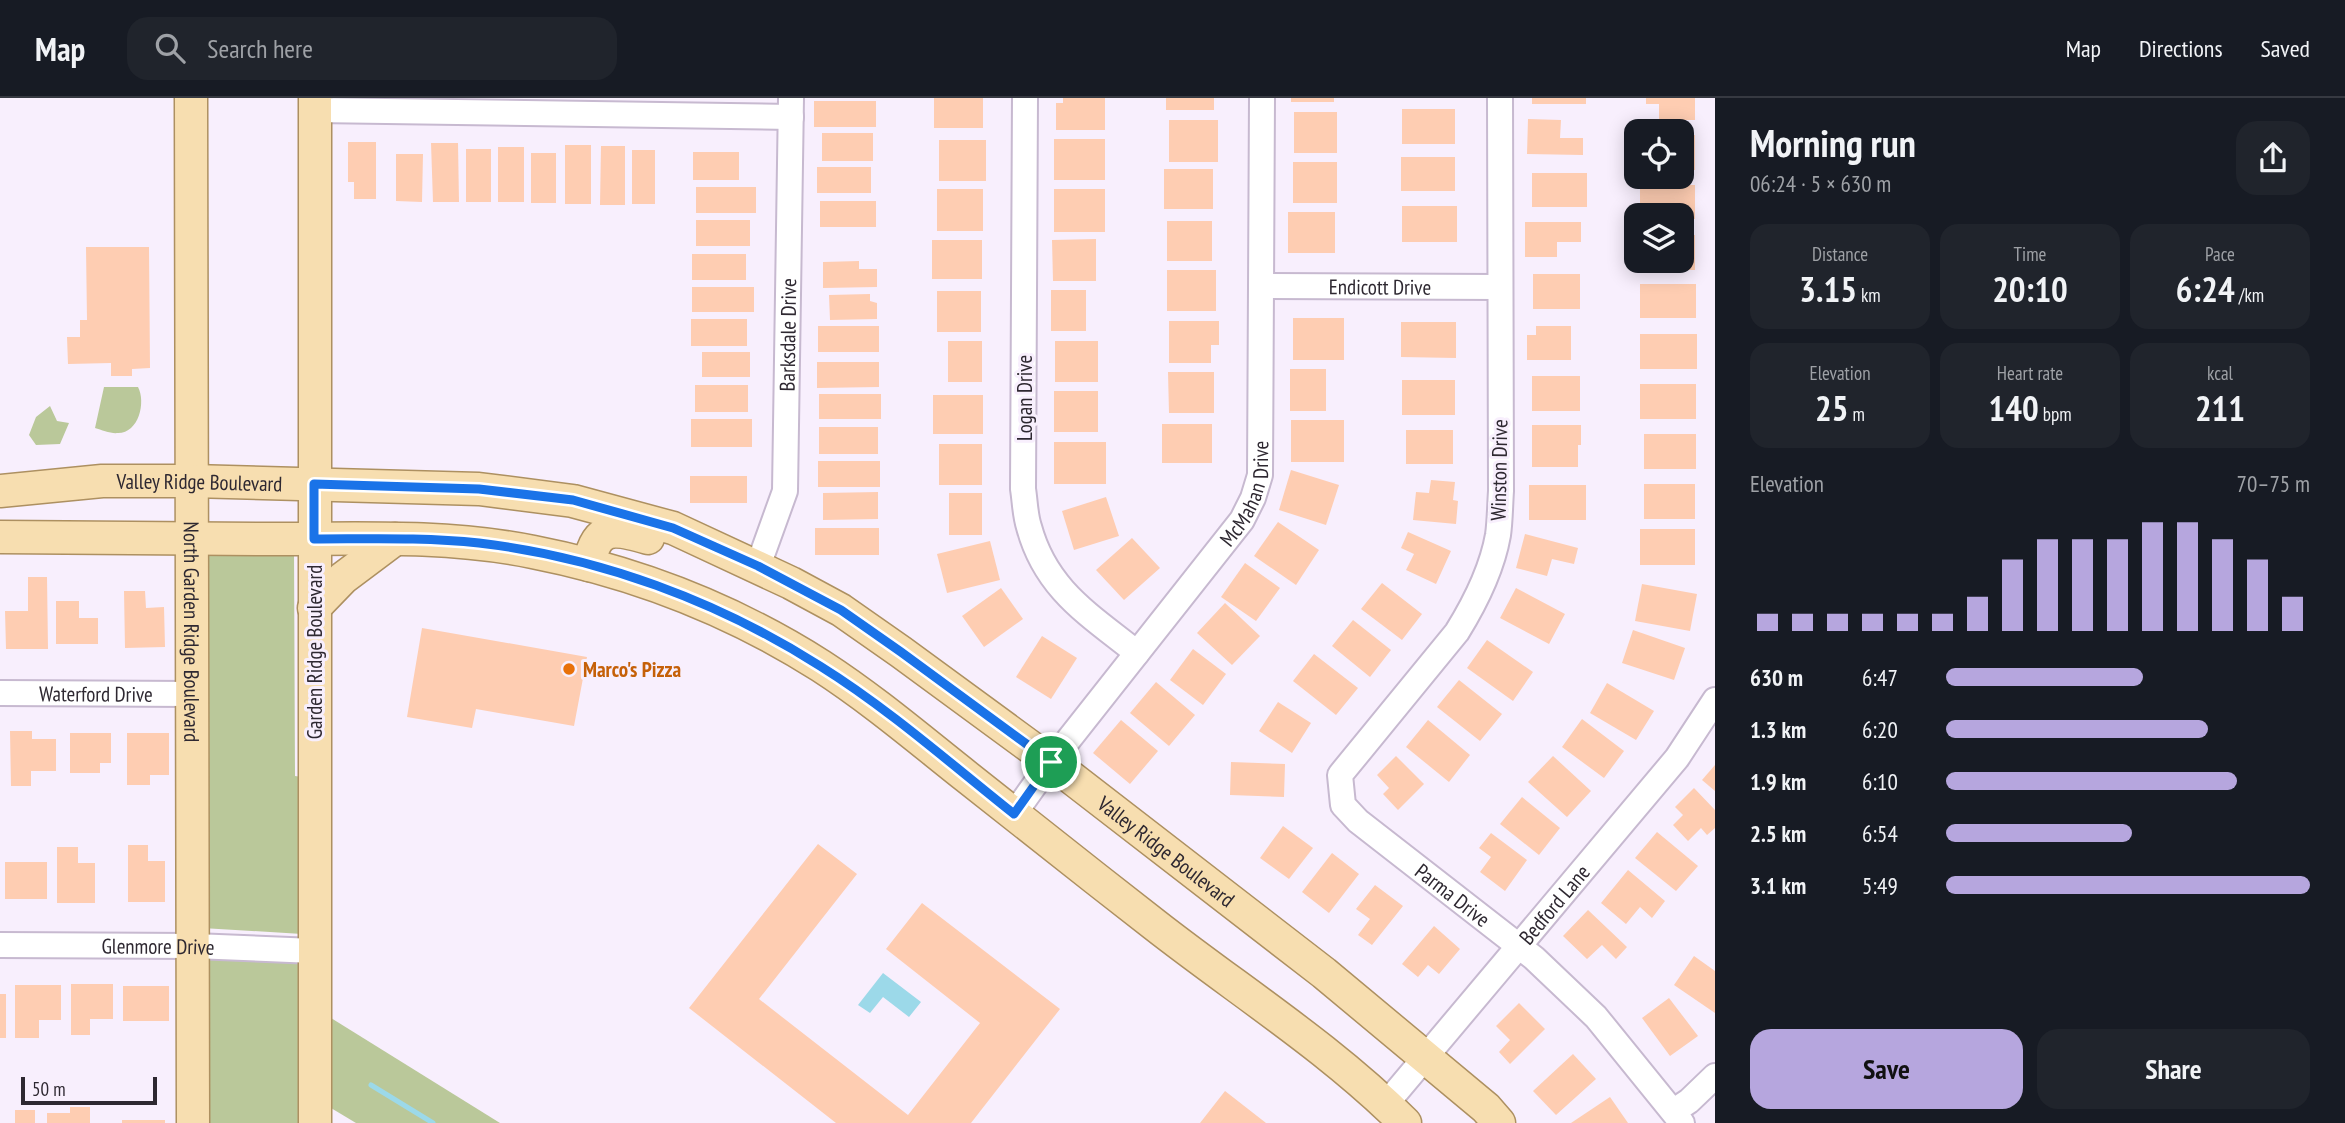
<!DOCTYPE html>
<meta charset="utf-8">
<style>
:root{--surface:#171b24;--page:#20242c;--text:#f1f3f6;--muted:#9ea1a6;--line:#363941;--accent:#b6a6de}
body{margin:0;font-family:"PT Sans Narrow",sans-serif;background:var(--page);color:var(--text);height:100vh;display:flex;flex-direction:column;font-size:26px;white-space:nowrap}
*{box-sizing:border-box;margin:0}
p{font-size:23px;color:var(--muted)}
.icon{flex:none;width:38px;height:38px;fill:none;stroke:currentColor;stroke-width:2;stroke-linecap:round;stroke-linejoin:round}
.map{position:relative;flex:1;overflow:hidden}
.drawer{display:flex;flex-direction:column;background:var(--surface);width:630px}
.drawer>*{flex:none}
.tools{position:absolute;left:1624px;top:21px;display:grid;gap:14px}
.tools a{display:grid;place-items:center;width:70px;height:70px;border-radius:14px;background:var(--surface);box-shadow:0 4px 18px #0003;font-size:35px}
.scale{position:absolute;left:21px;bottom:18px;width:136px;box-sizing:border-box;padding-left:7px;border:4px solid #2e2831;border-top:0;font-size:19px;line-height:24px;white-space:nowrap;color:#2e2831;-webkit-text-stroke:5px #f8effd;paint-order:stroke}
.pin{position:absolute;display:grid;place-items:center;width:60px;height:60px;color:#fff;margin:-30px;border:4px solid #fff;border-radius:50%;box-shadow:0 2px 7px #0007}
.round{display:grid;place-items:center;flex:none;width:74px;height:74px;border-radius:21px;background:var(--page)}
.headline{display:flex;align-items:center;justify-content:space-between;height:119px;padding:0 35px}
h1{font-size:38px;font-weight:700;line-height:52px}
.metrics{display:grid;grid-template-columns:repeat(3,1fr);gap:10px;height:119px;padding:7px 35px}
.metrics div{display:grid;align-content:center;border-radius:18px;background:var(--page);text-align:center}
.metrics b{font-size:35px;font-weight:700}
.metrics small{font-size:19px;font-weight:400}
.metrics p{font-size:19px}
.chart{height:196px;padding:14px 35px}
.chart p{display:flex;justify-content:space-between}
.chart svg{width:100%;height:126px;margin-top:7px;stroke:var(--accent);stroke-width:6}
.action{display:flex;gap:14px;margin-top:auto;padding:14px 35px}
.action a{flex:1;height:80px;border-radius:21px;background:var(--accent);color:#111;font-size:28px;font-weight:700;line-height:80px;text-align:center}
.action a+a{background:var(--page);color:var(--text)}
ul{padding:0 35px;list-style:none;font-size:23px}
li{display:grid;grid-template-columns:112px 84px 1fr;align-items:center;height:52px}
li i{height:18px;border-radius:9px;background:var(--accent)}
header{display:flex;align-items:center;gap:42px;box-sizing:border-box;height:98px;padding:0 35px;background:var(--surface);border-bottom:2px solid var(--line)}
header strong{font-size:33px}
nav{display:flex;gap:38px;margin-inline-start:auto;font-size:24px}
.search{width:490px;height:63px;background:var(--page);display:flex;align-items:center;gap:18px;box-sizing:border-box;padding:0 24px;border-radius:21px;color:var(--muted);font-size:26px}
main{display:flex;flex:1;min-height:0}
.map>svg:first-child{display:block}
.green{fill:#bac89a}
.water{fill:#9cd9e9}
.lines{fill:none;stroke-linecap:round;stroke-linejoin:round}
.stream{stroke:#9cd9e9;stroke-width:5}
.building{fill:#fecdb2}
.minor-casing{stroke:#c7b9d0;stroke-width:28}
.major-casing{stroke:#ad9061;stroke-width:35}
.minor{stroke:#fff;stroke-width:24}
.major{stroke:#f7deb0;stroke-width:32}
.route-casing{stroke:#fff;stroke-width:14}
.route{stroke:#1a73e8;stroke-width:9}
.food-dot{fill:#e8710a;stroke:#f8effd;stroke-width:2.5}
.labels{text-anchor:middle;dominant-baseline:central;stroke-width:6;stroke-linejoin:round;paint-order:stroke}
.street-label{font-size:21px;fill:#2e2831;stroke:#f8effd}
.food-label{font-size:21px;font-weight:bold;fill:#c56008;stroke:#f8effd;text-anchor:start}
</style>
<header>
<strong>Map</strong>
<div class="search"><svg class="icon" aria-label="search" viewBox="0 0 24 24"><circle cx="10" cy="10" r="6"/><path d="M15 15l6 6"/></svg>Search here</div>
<nav><a>Map</a><a>Directions</a><a>Saved</a></nav>
</header>
<main>
<div class="map">
<svg width="1715" height="1025" viewBox="0 0 1715 1025">
<rect width="100%" height="100%" fill="#f8effd"/>
<g class="green">
<path d="M104,289h34c8,15 1,46 -20,46 -7,1 -16,-3 -23,-5z"/>
<path d="M50,308l7,15 12,2 -9,21 -24,1 -7,-10 7,-18z"/>
<path d="M200,451h94l1,227 7,1v157l-100,-6z"/>
<path d="M202,860l99,4 1,161h-100z"/>
<path d="M331,920l169,105h-144l-25,-15z"/>
</g>
<path class="water" d="M883,875l38,29 -12,15 -26,-20 -13,16 -12,-8z"/>
<g class="lines">
<path class="stream" d="M371,987l62,38"/>
</g>
<g class="building">
<rect x="934" y="0" width="49" height="30"/>
<path d="M1063,0h42v32h-49v-27h7z"/>
<rect x="1166" y="0" width="48" height="12"/>
<rect x="1291" y="0" width="43" height="4"/>
<rect x="1532" y="0" width="54" height="6"/>
<path d="M1646,0h49v22h-36v-16h-13z"/>
<rect x="814" y="3" width="62" height="26"/>
<rect x="1402" y="11" width="53" height="35"/>
<rect x="1294" y="14" width="43" height="41"/>
<path d="M1528,21l33,1 -1,18h23v17l-56,-1z"/>
<rect x="1169" y="22" width="49" height="42"/>
<rect x="822" y="35" width="51" height="28"/>
<rect x="1682" y="37" width="13" height="35"/>
<rect x="1054" y="41" width="51" height="41"/>
<rect x="939" y="42" width="47" height="41"/>
<path d="M348,44h28v57h-22v-17h-6z"/>
<path d="M431,45h27l1,59h-26z"/>
<rect x="565" y="47" width="26" height="59"/>
<path d="M601,48h24v59h-25z"/>
<rect x="498" y="49" width="26" height="55"/>
<rect x="466" y="51" width="25" height="53"/>
<rect x="632" y="52" width="23" height="54"/>
<rect x="693" y="54" width="46" height="28"/>
<rect x="531" y="55" width="25" height="50"/>
<path d="M396,56h27l-1,48 -26,-1z"/>
<rect x="1401" y="59" width="54" height="34"/>
<rect x="1293" y="64" width="44" height="41"/>
<rect x="817" y="69" width="54" height="26"/>
<rect x="1164" y="71" width="49" height="40"/>
<rect x="1532" y="75" width="55" height="34"/>
<path d="M1640,87h55v34h-13v-4h-42z"/>
<rect x="696" y="89" width="60" height="26"/>
<rect x="937" y="91" width="46" height="42"/>
<rect x="1054" y="91" width="51" height="43"/>
<rect x="820" y="103" width="56" height="26"/>
<rect x="1402" y="108" width="55" height="36"/>
<rect x="1288" y="114" width="47" height="41"/>
<rect x="696" y="122" width="54" height="26"/>
<rect x="1167" y="123" width="45" height="40"/>
<path d="M1525,124h56v20h-24v15h-32z"/>
<path d="M1682,137h13v35h-55v-9h42z"/>
<path d="M1096,141v42h-43l-1,-41z"/>
<rect x="932" y="142" width="50" height="39"/>
<path d="M86,149h63l1,121 -18,1v7h-21v-13l-43,1 -1,-27h13v-17h7z"/>
<rect x="692" y="156" width="54" height="26"/>
<path d="M859,163v8h18v18l-54,1v-26z"/>
<rect x="1167" y="172" width="49" height="41"/>
<rect x="1533" y="176" width="47" height="35"/>
<rect x="1640" y="186" width="56" height="34"/>
<rect x="692" y="189" width="62" height="25"/>
<rect x="1051" y="192" width="35" height="41"/>
<rect x="937" y="193" width="44" height="41"/>
<path d="M870,196v7l7,2v16l-47,1 -1,-25z"/>
<rect x="1293" y="220" width="51" height="42"/>
<rect x="691" y="221" width="56" height="27"/>
<path d="M1169,223h50v24h-8v18h-42z"/>
<path d="M1401,224h55v36l-55,-1z"/>
<rect x="818" y="228" width="61" height="26"/>
<path d="M1536,228h35v34h-44v-25h9z"/>
<rect x="1640" y="236" width="57" height="35"/>
<rect x="948" y="243" width="34" height="41"/>
<rect x="1055" y="243" width="43" height="41"/>
<rect x="702" y="254" width="48" height="25"/>
<path d="M817,264h62v25l-62,1z"/>
<rect x="1290" y="271" width="36" height="42"/>
<path d="M1168,274h46v41h-45z"/>
<rect x="1532" y="278" width="48" height="35"/>
<rect x="1402" y="282" width="53" height="35"/>
<rect x="1640" y="286" width="56" height="35"/>
<rect x="695" y="287" width="53" height="27"/>
<rect x="1054" y="293" width="44" height="41"/>
<rect x="819" y="296" width="62" height="25"/>
<rect x="933" y="297" width="50" height="39"/>
<rect x="691" y="321" width="61" height="28"/>
<rect x="1291" y="322" width="53" height="42"/>
<rect x="1162" y="326" width="50" height="39"/>
<path d="M1532,327h49v20h-3v22h-46z"/>
<rect x="819" y="329" width="59" height="27"/>
<rect x="1406" y="332" width="47" height="34"/>
<rect x="1644" y="336" width="52" height="35"/>
<rect x="1054" y="344" width="52" height="42"/>
<rect x="939" y="346" width="43" height="41"/>
<rect x="818" y="363" width="62" height="26"/>
<path d="M1291,372l48,15 -13,40 -47,-15z"/>
<rect x="690" y="378" width="57" height="27"/>
<path d="M1431,382l24,2 -2,18 5,1 -2,23 -43,-4 3,-28 13,1z"/>
<rect x="1644" y="386" width="51" height="35"/>
<rect x="1529" y="387" width="57" height="35"/>
<path d="M878,394v27l-55,1v-27z"/>
<rect x="949" y="395" width="33" height="42"/>
<path d="M1106,399l13,39 -45,14 -12,-39z"/>
<path d="M1278,424l41,28 -23,35 -42,-29z"/>
<rect x="815" y="430" width="64" height="27"/>
<rect x="1640" y="431" width="55" height="36"/>
<path d="M1408,434l43,19 -15,33 -30,-14 8,-16 -13,-6z"/>
<path d="M1525,436l53,14 -4,16 -22,-5 -5,17 -31,-8z"/>
<path d="M1132,440l28,30 -36,32 -28,-30z"/>
<path d="M990,443l10,39 -53,13 -10,-39z"/>
<path d="M1245,465l35,25 -24,33 -35,-24z"/>
<path d="M28,479h19l1,72h-42l-1,-38h23z"/>
<path d="M1382,485l40,31 -20,26 -41,-31z"/>
<path d="M1642,486l55,10 -7,37 -55,-10z"/>
<path d="M1001,490l22,31 -39,28 -22,-31z"/>
<path d="M1516,490l49,26 -16,30 -49,-26z"/>
<path d="M124,493h21l1,17 18,-1 1,40 -40,1z"/>
<path d="M56,503h23v17h19v26h-42z"/>
<path d="M1225,505l35,33 -28,29 -35,-32z"/>
<path d="M1353,522l38,30 -21,27 -38,-31z"/>
<path d="M422,530l165,29 -13,69 -98,-17 -4,19 -65,-11z"/>
<path d="M1633,532l52,18 -11,32 -52,-17z"/>
<path d="M1042,538l35,22 -26,41 -35,-22z"/>
<path d="M1487,542l46,32 -20,29 -46,-33z"/>
<path d="M1193,551l33,25 -23,31 -33,-25z"/>
<path d="M1314,556l44,34 -22,27 -43,-34z"/>
<path d="M1459,582l43,34 -22,27 -43,-34z"/>
<path d="M1156,584l39,33 -26,31 -39,-33z"/>
<path d="M1607,585l47,28 -18,29 -46,-27z"/>
<path d="M1278,604l33,21 -19,30 -33,-22z"/>
<path d="M1582,621l42,32 -20,27 -42,-31z"/>
<path d="M1121,622l37,31 -28,33 -37,-31z"/>
<path d="M1428,622l42,35 -21,27 -43,-35z"/>
<path d="M10,633h22v8h24v32h-25v15h-20z"/>
<path d="M70,635h41v30h-11v10h-30z"/>
<path d="M127,635h42v42h-19v10h-23z"/>
<path d="M1396,658l28,28 -26,26 -15,-16 6,-6 -12,-13z"/>
<path d="M1553,658l38,35 -24,26 -39,-35z"/>
<path d="M1231,664l54,2 -1,33 -54,-2z"/>
<path d="M1715,667v26l-13,-11z"/>
<path d="M1694,690l21,22v18l-8,7 -6,-7 -13,13 -15,-16 10,-10 -8,-8z"/>
<path d="M1522,699l38,31 -21,27 -39,-31z"/>
<path d="M1283,728l30,22 -24,31 -29,-21z"/>
<path d="M1657,734l41,34 -22,25 -41,-33z"/>
<path d="M1491,735l36,27 -22,31 -25,-19 11,-15 -12,-9z"/>
<path d="M818,746l39,30 -98,125 149,116 72,-92 -94,-74 36,-46 138,106 -89,114h-135l-147,-115z"/>
<path d="M128,747h20v16h17v41h-37z"/>
<path d="M57,749h21v16h17v40h-38z"/>
<path d="M1332,755l27,21 -30,39 -27,-21z"/>
<rect x="5" y="764" width="42" height="37"/>
<path d="M1628,772l37,31 -13,17 -12,-11 -14,17 -25,-21z"/>
<path d="M1375,787l28,21 -31,39 -14,-10 12,-16 -14,-10z"/>
<path d="M1588,812l39,37 -11,12 -14,-14 -15,14 -24,-23z"/>
<path d="M1434,828l26,23 -21,25 -11,-9 -10,12 -16,-13z"/>
<path d="M1694,858l21,15v42l-41,-28z"/>
<path d="M71,886h42v35h-23v16h-19z"/>
<path d="M15,887h46v35h-22v18h-24z"/>
<rect x="123" y="888" width="46" height="35"/>
<rect x="0" y="896" width="6" height="44"/>
<path d="M1669,900l29,38 -28,20 -28,-38z"/>
<path d="M1519,905l26,26 -35,35 -11,-12 11,-12 -14,-14z"/>
<path d="M1573,956l23,25 -40,36 -23,-24z"/>
<path d="M1225,993l41,32h-66z"/>
<path d="M1610,999l18,26h-57z"/>
<path d="M70,1009h20v16h-43v-10h23z"/>
<rect x="15" y="1012" width="20" height="13"/>
<rect x="122" y="1022" width="43" height="3"/>
</g>
<g class="lines">
<g class="minor-casing">
<g id="minor">
<path d="M1025,0l-2,391c2,12 2,26 6,38 17,63 61,88 108,126"/>
<path id="s1" d="M1500,0l1,393c-1,14 -1,30 -3,44 -6,34 -23,68 -41,97l-117,143 3,30 15,16 176,137 62,59 86,106"/>
<path d="M315,12l476,7"/>
<path id="s2" d="M1263,188l236,1"/>
<path id="s3" d="M758,468l27,-75 6,-393"/>
<path id="s4" d="M0,595l192,1"/>
<path id="s5" d="M1014,716l37,-52 191,-242 11,-22 7,-23 2,-377"/>
<path id="s6" d="M0,847l194,1 120,5"/>
<path id="s7" d="M1386,1006l291,-346 38,-58"/>
<path d="M1674,1013l15,-10 26,-25"/>
</g>
</g>
<g class="major-casing">
<g id="major">
<path id="s8" d="M191,0l2,1025"/>
<path id="s9" d="M0,393l102,-10h90l287,8 94,12 100,27 118,55 50,27 60,42 150,110 273,211 162,135 13,15"/>
<path d="M0,439c88,0 175,2 263,2 90,0 182,-5 270,13 102,20 200,58 288,114 51,33 98,73 146,111 62,49 125,99 188,148 83,65 175,123 250,198"/>
<path d="M589,467c7,-41 25,-37 59,-27"/>
<path d="M314,510l29,-30 52,-39"/>
<path d="M315,1025v-1025"/>
</g>
</g>
<use href="#minor" class="minor"/>
<use href="#major" class="major"/>
</g>
<g class="lines">
<g class="route-casing">
<path id="route" d="M314,386l165,5 94,11 100,28 85,38 83,44 60,42 150,110 -37,52c-63,-50 -125,-105 -194,-148 -102,-65 -221,-109 -341,-123 -55,-6 -110,-4 -165,-4z"/>
</g>
<use href="#route" class="route"/>
</g>
<circle class="food-dot" cx="569" cy="571" r="7"/>
<g class="labels">
<g class="street-label">
<text stroke="none"><textPath href="#s2" startOffset="117">Endicott Drive</textPath></text>
<text stroke="none"><textPath href="#s3" startOffset="236">Barksdale Drive</textPath></text>
<text transform="translate(1024 300) rotate(-90)">Logan Drive</text>
<text transform="translate(1499 372) rotate(-89)">Winston Drive</text>
<text stroke="none"><textPath href="#s9" startOffset="200">Valley Ridge Boulevard</textPath></text>
<text stroke="none"><textPath href="#s5" startOffset="399">McMahan Drive</textPath></text>
<text stroke="none"><textPath href="#s8" startOffset="534">North Garden Ridge Boulevard</textPath></text>
<text transform="translate(314 554) rotate(-90)">Garden Ridge Boulevard</text>
<text stroke="none"><textPath href="#s4" startOffset="96">Waterford Drive</textPath></text>
<text stroke="none"><textPath href="#s9" startOffset="1270">Valley Ridge Boulevard</textPath></text>
<text stroke="none"><textPath href="#s1" startOffset="900">Parma Drive</textPath></text>
<text stroke="none"><textPath href="#s7" startOffset="261">Bedford Lane</textPath></text>
<text stroke="none"><textPath href="#s6" startOffset="158">Glenmore Drive</textPath></text>
</g>
<g class="food-label">
<text x="583" y="571">Marco's Pizza</text>
</g>
</g>
</svg>
<div class="tools">
<a><svg class="icon" aria-label="locate" viewBox="0 0 24 24"><circle cx="12" cy="12" r="6"/><path d="M12 2v4M12 18v4M2 12h4M18 12h4"/></svg></a>
<a><svg class="icon" aria-label="layers" viewBox="0 0 24 24"><path d="M12 4l9 5-9 5-9-5zM3 14l9 5 9-5"/></svg></a>
</div>
<div class="scale">50 m</div>
<div class="pin" style="left:1051px;top:664px;background:#1e9e55"><svg class="icon" aria-label="arrive" viewBox="0 0 24 24"><path d="M6 21V4h12l-3 4 3 4H6"/></svg></div>
</div>
<section class="drawer">
<div class="headline"><div><h1>Morning run</h1><p>06:24 · 5 × 630 m</p></div><a class="round"><svg class="icon" aria-label="share" viewBox="0 0 24 24"><path d="M12 15V3M7 8l5-5 5 5M5 13v7h14v-7"/></svg></a></div>
<div class="metrics">
<div><p>Distance</p><b>3.15<small> km</small></b></div>
<div><p>Time</p><b>20:10</b></div>
<div><p>Pace</p><b>6:24<small> /km</small></b></div>
</div>
<div class="metrics">
<div><p>Elevation</p><b>25<small> m</small></b></div>
<div><p>Heart rate</p><b>140<small> bpm</small></b></div>
<div><p>kcal</p><b>211</b></div>
</div>
<div class="chart"><p><span>Elevation</span>70–75 m</p>
<svg viewBox="0 0 160 44" preserveAspectRatio="none"><path d="M5 44V38M15 44V38M25 44V38M35 44V38M45 44V38M55 44V38M65 44V32M75 44V19M85 44V12M95 44V12M105 44V12M115 44V6M125 44V6M135 44V12M145 44V19M155 44V32"/></svg>
</div>
<ul>
<li><b>630 m</b>6:47<i style="width:54%"></i></li>
<li><b>1.3 km</b>6:20<i style="width:72%"></i></li>
<li><b>1.9 km</b>6:10<i style="width:80%"></i></li>
<li><b>2.5 km</b>6:54<i style="width:51%"></i></li>
<li><b>3.1 km</b>5:49<i style="width:100%"></i></li>
</ul>
<div class="action"><a>Save</a><a>Share</a></div>
</section>
</main>
